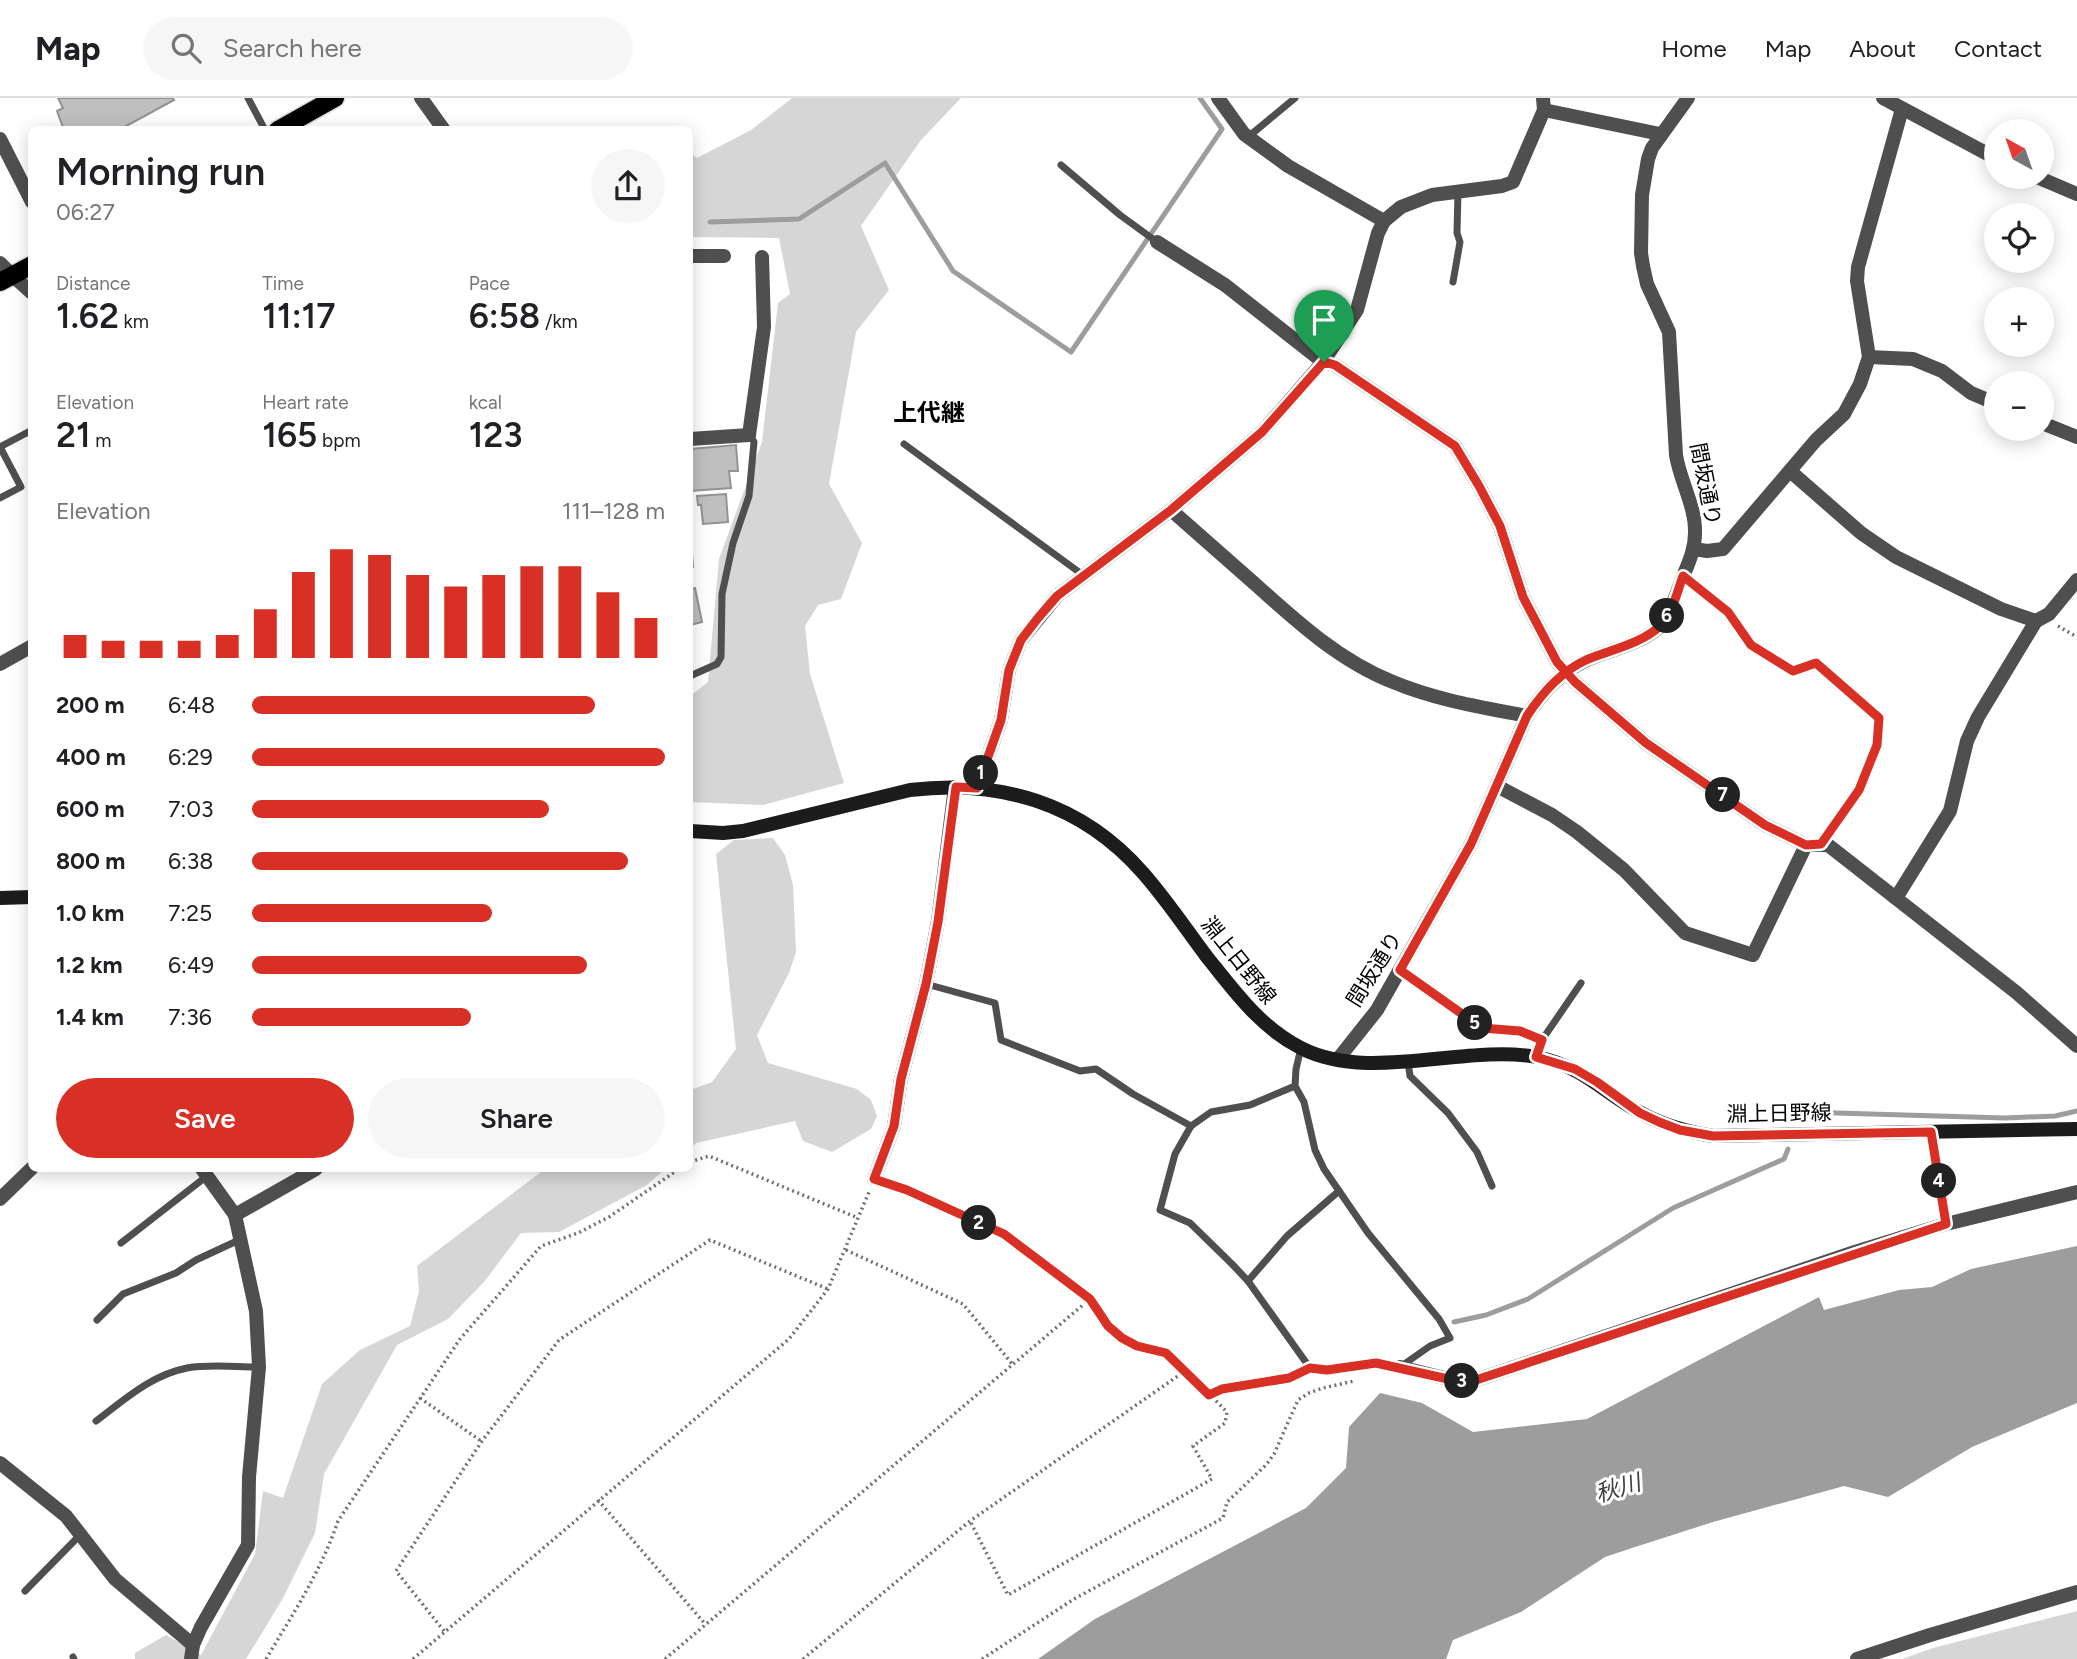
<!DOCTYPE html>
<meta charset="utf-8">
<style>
:root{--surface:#fff;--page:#f6f6f6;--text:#202124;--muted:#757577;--line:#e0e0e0;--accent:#d93025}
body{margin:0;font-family:Figtree,"Noto Sans JP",sans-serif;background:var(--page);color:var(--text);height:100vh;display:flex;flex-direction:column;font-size:26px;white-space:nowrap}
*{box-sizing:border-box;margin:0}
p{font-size:23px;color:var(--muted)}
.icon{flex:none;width:38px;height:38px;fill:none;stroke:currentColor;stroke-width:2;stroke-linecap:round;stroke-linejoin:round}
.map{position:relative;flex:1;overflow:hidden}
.panel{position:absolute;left:28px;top:28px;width:665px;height:1046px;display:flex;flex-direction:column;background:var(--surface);border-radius:10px;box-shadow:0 4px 18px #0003}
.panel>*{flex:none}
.needle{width:46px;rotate:320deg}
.fabs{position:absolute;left:1984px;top:21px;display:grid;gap:14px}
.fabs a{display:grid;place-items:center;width:70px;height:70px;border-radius:50%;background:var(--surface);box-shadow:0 4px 18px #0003;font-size:35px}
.pin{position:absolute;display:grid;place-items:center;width:60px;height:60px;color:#fff;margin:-72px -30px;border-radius:50% 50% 50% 0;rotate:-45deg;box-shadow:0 0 7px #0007}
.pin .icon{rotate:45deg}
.km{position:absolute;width:35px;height:35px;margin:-18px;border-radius:50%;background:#222;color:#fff;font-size:19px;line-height:35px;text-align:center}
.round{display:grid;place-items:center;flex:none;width:74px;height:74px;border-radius:37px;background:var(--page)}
.overview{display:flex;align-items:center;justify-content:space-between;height:119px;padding:0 28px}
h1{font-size:38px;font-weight:600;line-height:52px}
.figures{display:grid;grid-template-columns:repeat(3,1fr);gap:10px;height:119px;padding:7px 28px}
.figures div{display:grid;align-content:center}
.figures b{font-size:35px;font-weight:600}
.figures small{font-size:19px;font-weight:400}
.figures p{font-size:19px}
.chart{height:196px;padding:14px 28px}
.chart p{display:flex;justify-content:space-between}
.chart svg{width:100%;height:126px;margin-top:7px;stroke:var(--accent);stroke-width:6}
.action{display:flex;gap:14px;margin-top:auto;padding:14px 28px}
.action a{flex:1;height:80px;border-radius:42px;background:var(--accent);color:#fff;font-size:28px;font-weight:600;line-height:80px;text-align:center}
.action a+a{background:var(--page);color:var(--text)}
ul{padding:0 28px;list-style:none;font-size:23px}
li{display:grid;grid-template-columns:112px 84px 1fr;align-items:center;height:52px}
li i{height:18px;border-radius:9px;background:var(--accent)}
header{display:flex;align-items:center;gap:42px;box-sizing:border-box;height:98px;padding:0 35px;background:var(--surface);border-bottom:2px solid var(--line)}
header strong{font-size:33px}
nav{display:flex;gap:38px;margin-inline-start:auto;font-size:24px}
.search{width:490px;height:63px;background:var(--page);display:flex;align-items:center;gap:18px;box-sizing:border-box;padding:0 24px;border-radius:38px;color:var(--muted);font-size:26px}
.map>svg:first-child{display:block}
.green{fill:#d6d6d6}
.water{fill:#9d9d9d}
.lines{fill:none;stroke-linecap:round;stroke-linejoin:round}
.stream{stroke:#9d9d9d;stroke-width:5}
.building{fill:#bfbfbf;stroke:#939393;stroke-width:2}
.primary-casing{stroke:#dbdbdb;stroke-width:21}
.path{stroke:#717171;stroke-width:3.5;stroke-dasharray:2 3.5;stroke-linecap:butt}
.service{stroke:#4f4f4f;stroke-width:7}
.minor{stroke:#4f4f4f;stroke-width:14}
.tertiary{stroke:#4f4f4f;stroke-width:14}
.secondary{stroke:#1c1c1c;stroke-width:14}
.primary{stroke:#000;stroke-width:18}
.route-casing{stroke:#fff;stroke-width:14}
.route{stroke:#d93025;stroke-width:9}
.labels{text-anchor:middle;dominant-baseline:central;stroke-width:6;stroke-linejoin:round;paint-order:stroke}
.street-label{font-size:21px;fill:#000;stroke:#fff}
.water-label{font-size:23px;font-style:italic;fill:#3e3e3e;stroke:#fff}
.quarter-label{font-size:24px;font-weight:bold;fill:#000;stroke:#fff}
</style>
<header>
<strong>Map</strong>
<div class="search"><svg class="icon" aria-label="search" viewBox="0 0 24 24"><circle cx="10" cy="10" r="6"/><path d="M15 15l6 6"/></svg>Search here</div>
<nav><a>Home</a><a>Map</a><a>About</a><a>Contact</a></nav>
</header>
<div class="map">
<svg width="2077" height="1561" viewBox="0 0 2077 1561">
<rect width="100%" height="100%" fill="#fff"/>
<g class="green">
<path d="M792,0h169l-40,42 -60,86 28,64 -33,42 -27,152 33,59 -21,56 -23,6 -13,21 5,48 34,109 -81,22 -73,-3v-106l18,-14 11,-123 43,-117 16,-139 12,-9 -11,-56 -89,-1v-84l7,5 54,-28z"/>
<path d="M773,740l12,17 8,30 3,67 -7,21 -32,62 11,28 89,26 14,11 6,16 -6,13 -39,23 -29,-11 -8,-20 -99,22 -6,5v-58l22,-8 24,-33 -20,-195 18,-14z"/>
<path d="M545,1071h120l-18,16 -88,47 -38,1 -37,49 -36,37 -51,26 -73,129 -9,59 -33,67 -36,59h-111v-6l31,-18 35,20 54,-101 8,-63 20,7 39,-114 38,-34 50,-24 9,-35 -2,-25z"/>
<path d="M2077,1513v48h-175l31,-11z"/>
</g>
<path class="water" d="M2077,1148v157l-105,44 -84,50 -44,-11 -131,36 -81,26 -27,9 -84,55 -68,28 -7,19h-408l57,-40 211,-111 40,-40 3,-41 31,-34 42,10 51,29 114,-13 232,-122 5,13 75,-20 33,-3 39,-18z"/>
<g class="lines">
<g class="stream">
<path d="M710,124l89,-3 86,-56 68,108 118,81 151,-223 -22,-31"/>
<path d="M1798,1022l5,-8 202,6 50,-2 22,-5"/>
<path d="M1454,1224l32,-7 42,-16 145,-91 111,-49 4,-10"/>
</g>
</g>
<g class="building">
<path d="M58,0h115l1,2 -55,30h-55l-7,-19 6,-3z"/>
<path d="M736,347l2,26h-9l2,17 -41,3v-42z"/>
<path d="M726,396l2,28 -25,2 -2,-19h-3l-1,-9z"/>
<path d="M690,429l3,40h-3z"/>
<path d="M695,490l7,34 -12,3v-35z"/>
</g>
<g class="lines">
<g class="primary-casing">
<g id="primary">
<path d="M278,32l57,-32"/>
<path d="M0,184l32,-17"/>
</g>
</g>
<g class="path">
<path d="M2058,528l19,11"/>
<path d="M690,1064l19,-6 149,62"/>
<path d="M888,1086l19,6 97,44 86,65 18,27 14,12 15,8 19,3 18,9 53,54 -2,11 -32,23 19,33 -204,116 -38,-74"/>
<path d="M846,1152l117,54 50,61"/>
<path d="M1209,1297l13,-6 67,-11 10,-5"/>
<path d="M420,1300l61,43"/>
<path d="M598,1402l108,125"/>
<path d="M444,1533l-48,-60 86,-130 77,-101 151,-100 118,49"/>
<path d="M266,1561c27,-45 55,-88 72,-138l122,-182 81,-93 37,-13 31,-16 70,-48"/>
<path d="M413,1561l376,-320 39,-50 41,-97"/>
<path d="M665,1561l425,-360"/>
<path d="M803,1561l167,-138 215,-150"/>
<path d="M982,1561l92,-60 149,-81 4,-16 39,-37 8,-11 24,-54 11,-7 14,-5 31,-7"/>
</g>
<g class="service">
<path d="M248,0l17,32"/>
<path d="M1248,39l47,-39"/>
<path d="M1061,67l59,50 37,27"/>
<path d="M1453,184l7,-40 -3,-9 1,-42"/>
<path d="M904,346l179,131"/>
<path d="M0,400l21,-11 -21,-40 32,-17"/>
<path d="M1683,478l45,36 22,33 43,26 23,-8 63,55c-4,55 -27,82 -57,126"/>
<path d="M690,578l27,-12 4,-7 1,-63 11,-51 16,-47 5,-54 -4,-7"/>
<path d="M1400,872l82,58 38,3 22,9"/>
<path d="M926,886l69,19 6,37 79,31 16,-2 37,25 58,32"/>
<path d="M1536,959l6,-17 39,-57"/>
<path d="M1408,964l2,14 38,37 29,39 15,34"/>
<path d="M1295,988l-45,19 -39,7 -20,14 -16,28 -15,56 30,13 42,41 16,17 62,87 17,2 49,-7 24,4 30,-21 20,-8 -11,-19 -71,-86 -44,-64 -9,-19 -11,-48 -9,-16 1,-17 5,-21"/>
<path d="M1931,1034l15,92"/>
<path d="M121,1145l86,-67"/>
<path d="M1248,1183l39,-45 52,-45"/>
<path d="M97,1222l26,-26 53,-21 20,-13 43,-20"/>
<path d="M96,1323c28,-21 55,-46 91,-53 22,-4 49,-1 72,-1"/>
<path d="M25,1493l55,-56"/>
<path d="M73,1559l1,2"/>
</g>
<g class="minor">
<path d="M421,0l23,32"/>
<path d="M1218,0l26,36 44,32 96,55"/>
<path d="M1883,0l114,61"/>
<path d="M1544,12l116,24"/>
<path d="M0,41l32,63"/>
<path d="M2037,79l40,17"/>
<path d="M1157,144l68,43 98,77 12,3 120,81 24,40 21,40 23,71 34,65 18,20 71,61 119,82 41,20h22l189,148 60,53"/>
<path d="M690,158h34"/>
<path d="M12,177l20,18"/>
<path d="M1869,259l44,2 29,12 29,22 26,11"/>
<path d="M2042,325l35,14"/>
<path d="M690,341l59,-4 15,-108 -2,-70"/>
<path d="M1790,373l71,62 35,24 105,52 35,12"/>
<path d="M1171,412c28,25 56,49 84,74 42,38 85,77 138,98 43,18 88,25 134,34"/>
<path d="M1694,451l13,2 16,-2 93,-109 28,-26 16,-30 9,-27 -12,-76 1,-14 44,-158"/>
<path d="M0,566l32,-18"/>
<path d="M1497,688l55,29 25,17 47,38 61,63 68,22 53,-110"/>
<path d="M977,690l24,-68 8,-50 12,-30 36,-44 114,-86 91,-78 61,-70 34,-52 21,-77 6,-12 17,-14 31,-12 70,-9 11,-4 31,-72 -1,-12"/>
<path d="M1896,800l54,-87 17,-70 11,-24 58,-96 13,-7 28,-34"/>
<path d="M1338,961l39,-49 94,-166 56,-128c15,-23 33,-43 58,-55 24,-11 59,-17 77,-37 10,-13 14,-30 20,-45 6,-15 13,-29 13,-46 1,-26 -15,-52 -19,-78l-7,-123 -22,-48 -4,-18 -2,-13 1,-58 6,-36 4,-11 36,-50"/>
<path d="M874,1081l20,-53 7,-47 25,-95 12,-63 17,-134"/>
<path d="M0,1101l32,-31"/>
<path d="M235,1117l81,-46"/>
<path d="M1400,1269l48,12 28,1 379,-128 91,-28 131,-32"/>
<path d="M0,1365l66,53 49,63 78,66"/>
<path d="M191,1561l2,-14 8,-18 47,-82 1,-68 10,-110 -3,-56 -21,-96 -33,-46"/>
</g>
<g class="tertiary">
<path d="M0,165l12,12"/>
<path d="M1857,1561l73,-24 147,-43"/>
</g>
<g class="secondary">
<path d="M690,733l33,2 20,-2 167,-41c90,-11 172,13 233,83 23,26 43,56 64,84 28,35 53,70 94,91 68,35 163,-4 236,9 48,10 66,36 106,57 22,12 45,18 70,22l364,-7"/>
<path d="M0,800l32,-1"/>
</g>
<use href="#primary" class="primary"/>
</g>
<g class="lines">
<g class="route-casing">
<path id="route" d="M1324,264l-62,70 -91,78 -114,86 -19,22 -17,22 -12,30 -8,50 -24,68 -21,-1 -18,135 -12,62 -25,95 -7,47 -20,53 33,11 97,44 86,65 18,27 14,12 15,8 29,7 43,42 13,-6 67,-11 21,-10 17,2 49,-7 72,16 28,1 470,-156 -15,-92 -218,4 -33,-6 -21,-8 -19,-9 -43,-31 -22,-13 -39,-12 6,-17 -22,-9 -38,-3 -82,-58 71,-126 56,-128c15,-23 33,-44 59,-56 24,-10 55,-16 74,-34 13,-13 17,-34 23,-50l45,36 23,33 42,26 23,-8 63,55 -2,27 -18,45 -38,54 -15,1 -41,-20 -119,-82 -71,-61 -18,-20 -34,-65 -23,-71 -21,-40 -24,-40 -120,-81 -11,-3"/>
</g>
<use href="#route" class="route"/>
</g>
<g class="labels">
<g class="street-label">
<text transform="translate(1706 386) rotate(79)">間坂通り</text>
<text transform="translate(1239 862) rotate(51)">淵上日野線</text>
<text transform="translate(1374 871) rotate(-58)">間坂通り</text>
<text transform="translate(1779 1015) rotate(-1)">淵上日野線</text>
</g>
<g class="water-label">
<text transform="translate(1618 1390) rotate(-17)">秋川</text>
</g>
<g class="quarter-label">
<text x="929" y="314">上代継</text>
</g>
</g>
</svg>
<div class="fabs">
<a><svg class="needle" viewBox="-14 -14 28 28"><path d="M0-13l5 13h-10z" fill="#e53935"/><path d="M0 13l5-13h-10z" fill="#757577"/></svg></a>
<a><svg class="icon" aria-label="locate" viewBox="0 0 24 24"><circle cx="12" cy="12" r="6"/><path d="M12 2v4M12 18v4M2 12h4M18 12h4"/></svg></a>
<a>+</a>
<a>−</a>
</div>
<div class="pin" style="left:1324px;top:264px;background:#1e9e55"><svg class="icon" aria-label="arrive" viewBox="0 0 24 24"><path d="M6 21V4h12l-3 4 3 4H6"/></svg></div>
<b class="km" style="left:981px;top:675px">1</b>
<b class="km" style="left:979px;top:1125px">2</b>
<b class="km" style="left:1462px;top:1283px">3</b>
<b class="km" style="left:1939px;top:1083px">4</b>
<b class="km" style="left:1475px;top:925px">5</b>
<b class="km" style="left:1667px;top:518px">6</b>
<b class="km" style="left:1723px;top:697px">7</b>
<section class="panel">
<div class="overview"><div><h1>Morning run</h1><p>06:27</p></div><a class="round"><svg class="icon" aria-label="share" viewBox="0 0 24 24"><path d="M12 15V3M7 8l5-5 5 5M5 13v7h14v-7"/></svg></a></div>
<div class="figures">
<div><p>Distance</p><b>1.62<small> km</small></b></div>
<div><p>Time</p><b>11:17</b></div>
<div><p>Pace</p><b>6:58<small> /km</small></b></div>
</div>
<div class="figures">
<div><p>Elevation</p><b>21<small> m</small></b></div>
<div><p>Heart rate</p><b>165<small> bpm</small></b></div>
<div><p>kcal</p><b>123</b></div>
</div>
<div class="chart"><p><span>Elevation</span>111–128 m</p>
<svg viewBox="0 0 160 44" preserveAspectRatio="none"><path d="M5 44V36M15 44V38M25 44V38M35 44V38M45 44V36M55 44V27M65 44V14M75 44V6M85 44V8M95 44V15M105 44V19M115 44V15M125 44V12M135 44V12M145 44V21M155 44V30"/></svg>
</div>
<ul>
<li><b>200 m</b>6:48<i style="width:83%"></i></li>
<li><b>400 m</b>6:29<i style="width:100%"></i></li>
<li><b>600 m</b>7:03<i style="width:72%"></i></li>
<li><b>800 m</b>6:38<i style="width:91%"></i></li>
<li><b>1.0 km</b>7:25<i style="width:58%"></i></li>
<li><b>1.2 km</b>6:49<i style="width:81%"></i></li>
<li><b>1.4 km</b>7:36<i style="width:53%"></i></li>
</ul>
<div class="action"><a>Save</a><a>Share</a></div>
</section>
</div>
